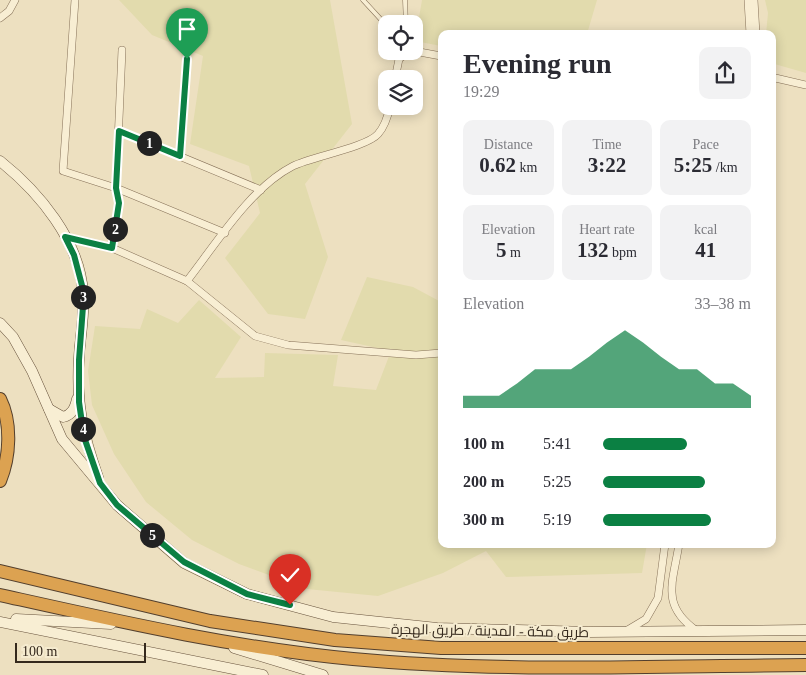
<!DOCTYPE html>
<meta charset="utf-8">
<style>
:root{--surface:#fff;--page:#f2f2f3;--text:#2b2b33;--muted:#7c7c81;--accent:#0b8043}
body{margin:0;font-family:"Times New Roman",Cairo,serif;background:var(--page);color:var(--text);height:100vh;display:flex;flex-direction:column;font-size:19px;white-space:nowrap}
*{box-sizing:border-box;margin:0}
p{font-size:16px;color:var(--muted)}
.icon{flex:none;width:28px;height:28px;fill:none;stroke:currentColor;stroke-width:2;stroke-linecap:round;stroke-linejoin:round}
.map{position:relative;flex:1;overflow:hidden}
.side{position:absolute;left:438px;top:30px;width:338px;height:518px;display:flex;flex-direction:column;background:var(--surface);border-radius:10px;box-shadow:0 2px 12px #0003}
.side>*{flex:none}
.fabs{position:absolute;left:378px;top:15px;display:grid;gap:10px}
.fabs a{display:grid;place-items:center;width:45px;height:45px;border-radius:10px;background:var(--surface);box-shadow:0 2px 12px #0003;font-size:25px}
.scale{position:absolute;left:15px;bottom:12px;width:131px;box-sizing:border-box;padding-left:5px;border:2px solid #35291d;border-top:0;font-size:14px;line-height:18px;white-space:nowrap;color:#35291d;-webkit-text-stroke:4px #f5ebcf;paint-order:stroke}
.pin{position:absolute;display:grid;place-items:center;width:42px;height:42px;color:#fff;margin:-51px -21px;border-radius:50% 50% 50% 0;rotate:-45deg;box-shadow:0 0 5px #0007}
.pin .icon{rotate:45deg}
.km{position:absolute;width:25px;height:25px;margin:-12px;border-radius:50%;background:#222;color:#fff;font-size:14px;line-height:25px;text-align:center}
.round{display:grid;place-items:center;flex:none;width:52px;height:52px;border-radius:10px;background:var(--page)}
.headline{display:flex;align-items:center;justify-content:space-between;height:85px;padding:0 25px}
h1{font-size:28px;font-weight:700;line-height:38px}
.metrics{display:grid;grid-template-columns:repeat(3,1fr);gap:8px;height:85px;padding:5px 25px}
.metrics div{display:grid;align-content:center;border-radius:10px;background:var(--page);text-align:center}
.metrics b{font-size:21px;font-weight:700}
.metrics small{font-size:14px;font-weight:400}
.metrics p{font-size:14px}
.chart{height:140px;padding:10px 25px}
.chart p{display:flex;justify-content:space-between}
.chart svg{width:100%;height:90px;margin-top:5px;fill:var(--accent);opacity:.7}
ul{padding:0 25px;list-style:none;font-size:16px}
li{display:grid;grid-template-columns:80px 60px 1fr;align-items:center;height:38px}
li i{height:12px;border-radius:6px;background:var(--accent)}
.map>svg:first-child{display:block}
.farmland{fill:#e2dbad}
.lines{fill:none;stroke-linecap:round;stroke-linejoin:round}
.service-casing{stroke:#867158;stroke-width:5}
.minor-casing{stroke:#867158;stroke-width:8}
.secondary-casing{stroke:#67523c;stroke-width:11}
.motorway-casing{stroke:#533f2d;stroke-width:14}
.service{stroke:#f8eed3;stroke-width:4}
.minor{stroke:#f8eed3;stroke-width:7}
.secondary{stroke:#f8eed3;stroke-width:10}
.motorway{stroke:#dca251;stroke-width:12}
.route-casing{stroke:#fff;stroke-width:10}
.route{stroke:#0b8043;stroke-width:6}
.labels{text-anchor:middle;dominant-baseline:central;stroke-width:4;stroke-linejoin:round;paint-order:stroke}
.street-label{font-size:14px;fill:#35291d;stroke:#f5ebcf}
</style>
<div class="map">
<svg width="806" height="675" viewBox="0 0 806 675">
<rect width="100%" height="100%" fill="#ede0c0"/>
<g class="farmland">
<path d="M119,0h211l22,124 -47,60 23,73 -23,62 -37,-5 -43,-56 35,-45 -11,-47 -59,-22 13,-88 -51,-21z"/>
<path d="M422,0h175l-10,34h-146v12l-26,-5z"/>
<path d="M765,0h41v73l-35,-10v-29h-5l2,-21z"/>
<path d="M367,277l46,10 28,15v242h206l-5,29 -136,4 -20,-26 -43,22 -65,23 -71,-7 -68,-25 -47,-24 -46,-38 -32,-48 -22,-49 -4,-34 7,-45 45,3 7,-20 31,14 21,-23 42,37 -26,41 49,-1 1,-24 73,2 -5,31 43,4 15,-39 -50,-11z"/>
</g>
<g class="lines">
<g class="service-casing">
<g id="service">
<path d="M363,0l23,25"/>
<path d="M405,0l1,24"/>
</g>
</g>
<g class="minor-casing">
<g id="minor">
<path d="M75,0l-12,171 53,17 109,45"/>
<path d="M748,0l2,34"/>
<path d="M754,0l2,34"/>
<path d="M0,18l9,-7 6,-11"/>
<path d="M414,51l27,5"/>
<path d="M771,77l35,8"/>
<path d="M395,79l4,-20 11,-8"/>
<path d="M119,131l142,59"/>
<path d="M180,156l7,-97"/>
<path d="M65,237l47,11 75,33 68,55 33,9 128,10 25,-2"/>
<path d="M112,248l7,-45 -3,-15 6,-138"/>
<path d="M187,281c29,-37 63,-93 106,-115 18,-9 74,-19 85,-32 7,-8 10,-18 12,-28"/>
<path d="M679,544c-6,39 -19,61 18,87"/>
<path d="M626,631l20,-12 12,-21 7,-54"/>
</g>
</g>
<g class="secondary-casing">
<g id="secondary">
<path d="M0,161c39,31 80,80 83,132 2,21 -3,44 -4,65 -3,46 4,76 19,119"/>
<path d="M0,323l13,14 19,34 30,68 55,66 67,58 63,31 86,23 104,11 153,4 216,-2"/>
<path d="M49,409l14,8c9,-2 12,-9 14,-18"/>
<path d="M16,619l95,5"/>
<path d="M0,622l263,53"/>
<path d="M234,648l89,27"/>
</g>
</g>
<g class="motorway-casing">
<g id="motorway">
<path d="M0,399c12,24 10,58 0,82"/>
<path d="M0,571l210,50 125,19 106,8h365"/>
<path d="M0,595c117,26 234,53 353,64 150,14 302,7 453,6"/>
</g>
</g>
<use href="#service" class="service"/>
<use href="#minor" class="minor"/>
<use href="#secondary" class="secondary"/>
<use href="#motorway" class="motorway"/>
</g>
<g class="lines">
<g class="route-casing">
<path id="route" d="M187,59l-7,97 -61,-25 -3,57 3,15 -7,45 -47,-11 9,18 10,38 -5,67v42l5,35 16,46 17,22 67,57 63,32 43,11"/>
</g>
<use href="#route" class="route"/>
</g>
<g class="labels">
<g class="street-label">
<text transform="translate(490 631) rotate(1)">طريق مكة - المدينة / طريق الهجرة</text>
</g>
</g>
</svg>
<div class="fabs">
<a><svg class="icon" aria-label="locate" viewBox="0 0 24 24"><circle cx="12" cy="12" r="6"/><path d="M12 2v4M12 18v4M2 12h4M18 12h4"/></svg></a>
<a><svg class="icon" aria-label="layers" viewBox="0 0 24 24"><path d="M12 4l9 5-9 5-9-5zM3 14l9 5 9-5"/></svg></a>
</div>
<div class="scale">100 m</div>
<div class="pin" style="left:187px;top:59px;background:#1e9e55"><svg class="icon" aria-label="arrive" viewBox="0 0 24 24"><path d="M6 21V4h12l-3 4 3 4H6"/></svg></div>
<div class="pin" style="left:290px;top:605px;background:#d93025"><svg class="icon" aria-label="check" viewBox="0 0 24 24"><path d="M5 12l5 5 9-10"/></svg></div>
<b class="km" style="left:149px;top:143px">1</b>
<b class="km" style="left:115px;top:229px">2</b>
<b class="km" style="left:83px;top:297px">3</b>
<b class="km" style="left:83px;top:429px">4</b>
<b class="km" style="left:152px;top:535px">5</b>
<section class="side">
<div class="headline"><div><h1>Evening run</h1><p>19:29</p></div><a class="round"><svg class="icon" aria-label="share" viewBox="0 0 24 24"><path d="M12 15V3M7 8l5-5 5 5M5 13v7h14v-7"/></svg></a></div>
<div class="metrics">
<div><p>Distance</p><b>0.62<small> km</small></b></div>
<div><p>Time</p><b>3:22</b></div>
<div><p>Pace</p><b>5:25<small> /km</small></b></div>
</div>
<div class="metrics">
<div><p>Elevation</p><b>5<small> m</small></b></div>
<div><p>Heart rate</p><b>132<small> bpm</small></b></div>
<div><p>kcal</p><b>41</b></div>
</div>
<div class="chart"><p><span>Elevation</span>33–38 m</p>
<svg viewBox="0 0 160 44" preserveAspectRatio="none"><path d="M0 44V38L10 38L20 38L30 32L40 25L50 25L60 25L70 19L80 12L90 6L100 12L110 19L120 25L130 25L140 32L150 32L160 38V44z"/></svg>
</div>
<ul>
<li><b>100 m</b>5:41<i style="width:57%"></i></li>
<li><b>200 m</b>5:25<i style="width:69%"></i></li>
<li><b>300 m</b>5:19<i style="width:73%"></i></li>
</ul>
</section>
</div>
